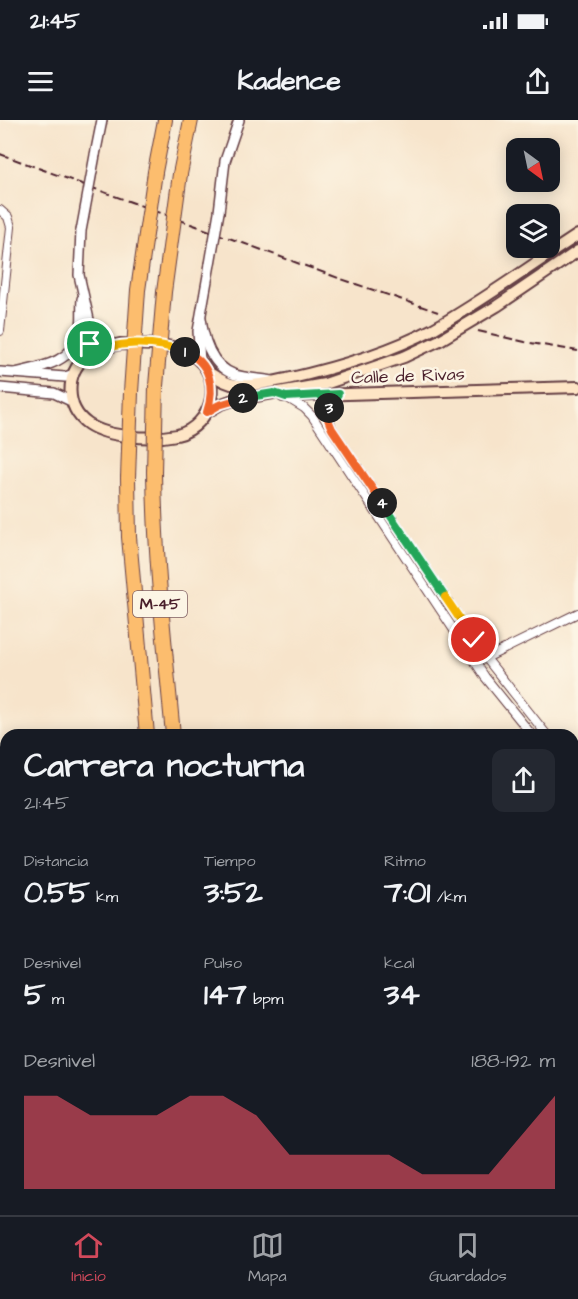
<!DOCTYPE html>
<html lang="es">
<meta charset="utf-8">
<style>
:root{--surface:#171b24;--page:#242831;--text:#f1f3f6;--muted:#9ea1a6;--line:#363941;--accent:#d1495b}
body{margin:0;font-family:"Architects Daughter",sans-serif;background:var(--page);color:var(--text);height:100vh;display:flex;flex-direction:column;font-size:22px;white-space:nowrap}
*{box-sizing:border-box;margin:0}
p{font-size:20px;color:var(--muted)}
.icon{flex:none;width:33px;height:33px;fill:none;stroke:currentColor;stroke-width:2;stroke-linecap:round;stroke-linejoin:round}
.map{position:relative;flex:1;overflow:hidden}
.drawer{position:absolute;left:0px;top:609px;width:579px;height:486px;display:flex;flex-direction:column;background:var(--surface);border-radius:18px 18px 0 0;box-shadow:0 3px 15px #0003}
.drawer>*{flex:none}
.needle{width:39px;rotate:147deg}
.fabs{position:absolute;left:506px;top:18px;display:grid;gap:12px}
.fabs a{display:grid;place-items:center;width:54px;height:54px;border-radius:12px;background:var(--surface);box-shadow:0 3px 15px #0003;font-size:30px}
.pin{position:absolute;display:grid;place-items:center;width:51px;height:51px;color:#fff;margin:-26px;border:3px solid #fff;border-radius:50%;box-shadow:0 2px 6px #0007}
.km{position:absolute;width:30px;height:30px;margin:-15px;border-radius:50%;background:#222;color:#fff;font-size:16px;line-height:30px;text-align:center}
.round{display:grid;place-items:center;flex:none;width:63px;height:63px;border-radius:12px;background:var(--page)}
.headline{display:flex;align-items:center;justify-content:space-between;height:102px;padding:0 24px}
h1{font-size:33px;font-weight:700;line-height:45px}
.stats{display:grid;grid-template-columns:repeat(3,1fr);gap:9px;height:102px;padding:6px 24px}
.stats div{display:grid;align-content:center}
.stats b{font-size:30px;font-weight:700}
.stats small{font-size:16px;font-weight:400}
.stats p{font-size:16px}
.chart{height:168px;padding:12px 24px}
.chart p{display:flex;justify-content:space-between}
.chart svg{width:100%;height:108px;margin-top:6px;fill:var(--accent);opacity:.7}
.status{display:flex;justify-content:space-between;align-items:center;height:42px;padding:0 30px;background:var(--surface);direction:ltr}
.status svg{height:16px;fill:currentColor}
header{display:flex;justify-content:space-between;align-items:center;height:78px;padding:0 24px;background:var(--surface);font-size:27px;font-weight:700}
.dock{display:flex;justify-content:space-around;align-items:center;height:84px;border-top:2px solid var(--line);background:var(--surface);font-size:16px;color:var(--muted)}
.dock a{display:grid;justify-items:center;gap:3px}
.dock .active{color:var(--accent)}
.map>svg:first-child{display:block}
.green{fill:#98ca7a;stroke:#717452;stroke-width:1.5}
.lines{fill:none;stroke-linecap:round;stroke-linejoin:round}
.minor-casing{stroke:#643d43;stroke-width:10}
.tertiary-casing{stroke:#643d43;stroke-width:12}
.secondary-casing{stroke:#643d43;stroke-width:14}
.motorway-casing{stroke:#643d43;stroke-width:16}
.minor{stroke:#fff;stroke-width:8}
.tertiary{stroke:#fff;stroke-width:9}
.secondary{stroke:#fee5c5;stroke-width:10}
.motorway{stroke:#fcbd6e;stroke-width:14}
.rail{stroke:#4a1f2b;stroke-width:2;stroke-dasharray:9 4.5;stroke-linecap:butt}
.tertiary-bridge-casing{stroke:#643d43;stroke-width:12;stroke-linecap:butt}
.motorway-bridge-casing{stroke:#643d43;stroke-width:16;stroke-linecap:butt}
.tertiary-bridge{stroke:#fff;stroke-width:9}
.motorway-bridge{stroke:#fcbd6e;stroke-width:14}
.split-1-casing{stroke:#fff;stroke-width:12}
.split-2-casing{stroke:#fff;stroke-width:12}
.split-3-casing{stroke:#fff;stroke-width:12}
.split-4-casing{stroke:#fff;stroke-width:12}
.split-5-casing{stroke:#fff;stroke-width:12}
.split-6-casing{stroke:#fff;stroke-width:12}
.split-1{stroke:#f5b400;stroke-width:8}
.split-2{stroke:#f0652b;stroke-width:8}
.split-3{stroke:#22a559;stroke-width:8}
.split-4{stroke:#f0652b;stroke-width:8}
.split-5{stroke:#22a559;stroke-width:8}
.split-6{stroke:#f5b400;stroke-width:8}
.labels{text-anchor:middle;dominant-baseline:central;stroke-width:5;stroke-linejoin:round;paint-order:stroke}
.shield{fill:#fcf5e5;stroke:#7f5f63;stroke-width:1.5}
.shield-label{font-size:16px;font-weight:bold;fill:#4a1f2b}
.street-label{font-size:18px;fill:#4a1f2b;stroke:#fcf5e5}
</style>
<div class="status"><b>21:45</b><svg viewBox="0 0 49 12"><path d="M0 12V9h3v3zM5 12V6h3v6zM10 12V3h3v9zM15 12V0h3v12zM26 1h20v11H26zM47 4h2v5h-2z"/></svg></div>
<header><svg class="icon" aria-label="menu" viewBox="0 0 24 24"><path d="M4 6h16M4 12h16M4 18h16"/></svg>Kadence<svg class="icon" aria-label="share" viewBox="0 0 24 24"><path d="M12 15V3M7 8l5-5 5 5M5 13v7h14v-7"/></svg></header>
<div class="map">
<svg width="578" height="1095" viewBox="0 0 578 1095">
<rect width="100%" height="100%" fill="#fcf5e5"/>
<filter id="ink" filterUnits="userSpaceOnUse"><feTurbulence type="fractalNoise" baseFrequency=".0167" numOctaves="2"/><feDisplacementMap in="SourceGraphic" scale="12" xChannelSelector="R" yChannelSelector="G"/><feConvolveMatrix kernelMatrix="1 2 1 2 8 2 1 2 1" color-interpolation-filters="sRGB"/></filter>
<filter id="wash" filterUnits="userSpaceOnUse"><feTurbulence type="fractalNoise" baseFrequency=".008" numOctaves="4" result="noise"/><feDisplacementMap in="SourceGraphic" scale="24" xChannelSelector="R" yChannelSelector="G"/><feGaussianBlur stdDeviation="1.35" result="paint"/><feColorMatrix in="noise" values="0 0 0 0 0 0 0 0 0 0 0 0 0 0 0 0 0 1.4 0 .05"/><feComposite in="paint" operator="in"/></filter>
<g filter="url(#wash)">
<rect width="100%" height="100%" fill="#f7e4cb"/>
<g class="green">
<path d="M0,654l6,6v163h-6z"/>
<rect x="0" y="860" width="6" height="169"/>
<path d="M0,1075h6v14h32l-2,6h-36z"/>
</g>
</g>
<g filter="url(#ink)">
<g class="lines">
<g class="minor-casing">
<g id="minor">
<path d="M0,90l8,7 3,10 -11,104"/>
<path d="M338,274l-7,8 -4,9 5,18 154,229 61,77"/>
<path d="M286,277l18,11 8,8 173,261 47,58"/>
<path d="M476,543l102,-50"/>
<path d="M573,648l5,6"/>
<path d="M573,667l5,6"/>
</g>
</g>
<g class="tertiary-casing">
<g id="tertiary">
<path d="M95,35l7,-35"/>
<path d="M219,92l6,-51 14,-41"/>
<path d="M81,111l-2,44 13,58 -5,23"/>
<path d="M201,198c3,26 13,55 43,59 10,2 19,2 28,4"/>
<path d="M200,242l-2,-31 12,-67"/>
<path d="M0,252l65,5 9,-3"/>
<path d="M15,253c26,-6 57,-10 65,-40 3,-11 1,-23 2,-34"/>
<path d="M0,268l54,5 19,9"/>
<path d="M0,842h6"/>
<path d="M133,1095l2,-6"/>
</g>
</g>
<g class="secondary-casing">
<g id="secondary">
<path d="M120,224c22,1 52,-2 72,11 34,21 21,71 -15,80 -25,5 -68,3 -89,-11 -23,-16 -23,-51 -2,-67 10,-8 22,-10 34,-13z"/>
<path d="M208,252c10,6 18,12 29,13 16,2 34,-3 50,-6 49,-11 101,-26 146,-50 50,-28 97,-63 145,-94"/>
<path d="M283,276l295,-9"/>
<path d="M207,292l12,-7 14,-5 92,-16 79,-27 36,-17 57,-34 81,-55"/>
</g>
</g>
<g class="motorway-casing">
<g id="motorway">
<path d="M155,52l10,-52"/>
<path d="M180,54l11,-54"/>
<path d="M154,352c1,88 11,175 19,263"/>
<path d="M128,358l1,59 18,198"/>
<path d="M196,1089l1,6"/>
<path d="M219,1089l1,6"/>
<path d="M246,1089v6"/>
<path d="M266,1089l1,6"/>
<path d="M287,1089l2,6"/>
<path d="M308,1089l5,6"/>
<path d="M167,1095l1,-6"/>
</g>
</g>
<use href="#minor" class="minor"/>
<use href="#tertiary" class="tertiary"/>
<use href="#secondary" class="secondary"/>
<use href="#motorway" class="motorway"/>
<g class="rail">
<path d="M0,34l341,125 97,33"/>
<path d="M478,211l47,11 53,9"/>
</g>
<g class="tertiary-bridge-casing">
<g id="tertiary-bridge">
<path d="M81,111l14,-76"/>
<path d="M210,144l9,-52"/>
</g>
</g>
<g class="motorway-bridge-casing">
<g id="motorway-bridge">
<path d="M154,352l2,-86 8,-94 16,-118"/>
<path d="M128,358l3,-86 7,-102 17,-118"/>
</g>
</g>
<use href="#tertiary-bridge" class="tertiary-bridge"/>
<use href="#motorway-bridge" class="motorway-bridge"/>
</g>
</g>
<g class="lines" filter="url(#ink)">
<g class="split-1-casing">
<path id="split-1" d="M90,224l-3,12c28,-16 68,-16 98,-4"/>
</g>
<g class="split-2-casing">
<path id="split-2" d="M185,232c26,10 30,36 22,60l12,-7 24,-7"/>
</g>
<g class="split-3-casing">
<path id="split-3" d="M243,278l31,-5 12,4 52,-3 -9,14"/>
</g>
<g class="split-4-casing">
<path id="split-4" d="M329,288c-4,7 0,14 3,21l50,74"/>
</g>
<g class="split-5-casing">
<path id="split-5" d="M382,383l63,94"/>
</g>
<g class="split-6-casing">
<path id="split-6" d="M445,477l29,43"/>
</g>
<use href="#split-1" class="split-1"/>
<use href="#split-2" class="split-2"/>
<use href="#split-3" class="split-3"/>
<use href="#split-4" class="split-4"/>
<use href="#split-5" class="split-5"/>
<use href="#split-6" class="split-6"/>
</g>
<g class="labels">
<rect class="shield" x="133" y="471" width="54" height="26" rx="4.5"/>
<g class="shield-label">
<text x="160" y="484">M-45</text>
</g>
<g class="street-label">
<text transform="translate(408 256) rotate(-2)">Calle de Rivas</text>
</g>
</g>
</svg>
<div class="fabs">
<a><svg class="needle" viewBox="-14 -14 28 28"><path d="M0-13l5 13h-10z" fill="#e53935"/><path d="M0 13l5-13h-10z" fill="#9ea1a6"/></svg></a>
<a><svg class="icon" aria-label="layers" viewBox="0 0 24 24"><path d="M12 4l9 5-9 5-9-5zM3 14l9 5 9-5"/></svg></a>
</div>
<div class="pin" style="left:90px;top:224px;background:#1e9e55"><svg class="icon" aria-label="arrive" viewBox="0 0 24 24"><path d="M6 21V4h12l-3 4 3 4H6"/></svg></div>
<div class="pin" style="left:474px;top:520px;background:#d93025"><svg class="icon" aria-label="check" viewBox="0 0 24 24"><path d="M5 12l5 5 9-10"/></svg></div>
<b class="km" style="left:185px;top:232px">1</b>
<b class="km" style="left:243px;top:278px">2</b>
<b class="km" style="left:329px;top:288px">3</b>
<b class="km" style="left:382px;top:383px">4</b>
<section class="drawer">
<div class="headline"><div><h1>Carrera nocturna</h1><p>21:45</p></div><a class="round"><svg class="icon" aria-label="share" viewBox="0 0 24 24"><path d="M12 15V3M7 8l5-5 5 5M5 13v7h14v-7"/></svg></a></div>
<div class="stats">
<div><p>Distancia</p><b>0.55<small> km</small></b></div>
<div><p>Tiempo</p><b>3:52</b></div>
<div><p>Ritmo</p><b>7:01<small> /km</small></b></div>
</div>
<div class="stats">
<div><p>Desnivel</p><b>5<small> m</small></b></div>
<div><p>Pulso</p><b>147<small> bpm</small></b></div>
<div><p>kcal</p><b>34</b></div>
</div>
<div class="chart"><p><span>Desnivel</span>188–192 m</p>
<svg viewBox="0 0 160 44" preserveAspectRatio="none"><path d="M0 44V6L10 6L20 14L30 14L40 14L50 6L60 6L70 14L80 30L90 30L100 30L110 30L120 38L130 38L140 38L150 22L160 6V44z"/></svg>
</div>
</section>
</div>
<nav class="dock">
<a class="active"><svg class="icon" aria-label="home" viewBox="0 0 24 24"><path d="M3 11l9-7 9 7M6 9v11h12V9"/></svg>Inicio</a>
<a><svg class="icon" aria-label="map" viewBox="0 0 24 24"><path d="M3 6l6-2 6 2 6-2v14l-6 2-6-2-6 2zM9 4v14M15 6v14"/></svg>Mapa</a>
<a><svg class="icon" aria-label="saved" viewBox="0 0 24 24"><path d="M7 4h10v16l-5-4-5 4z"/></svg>Guardados</a>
</nav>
